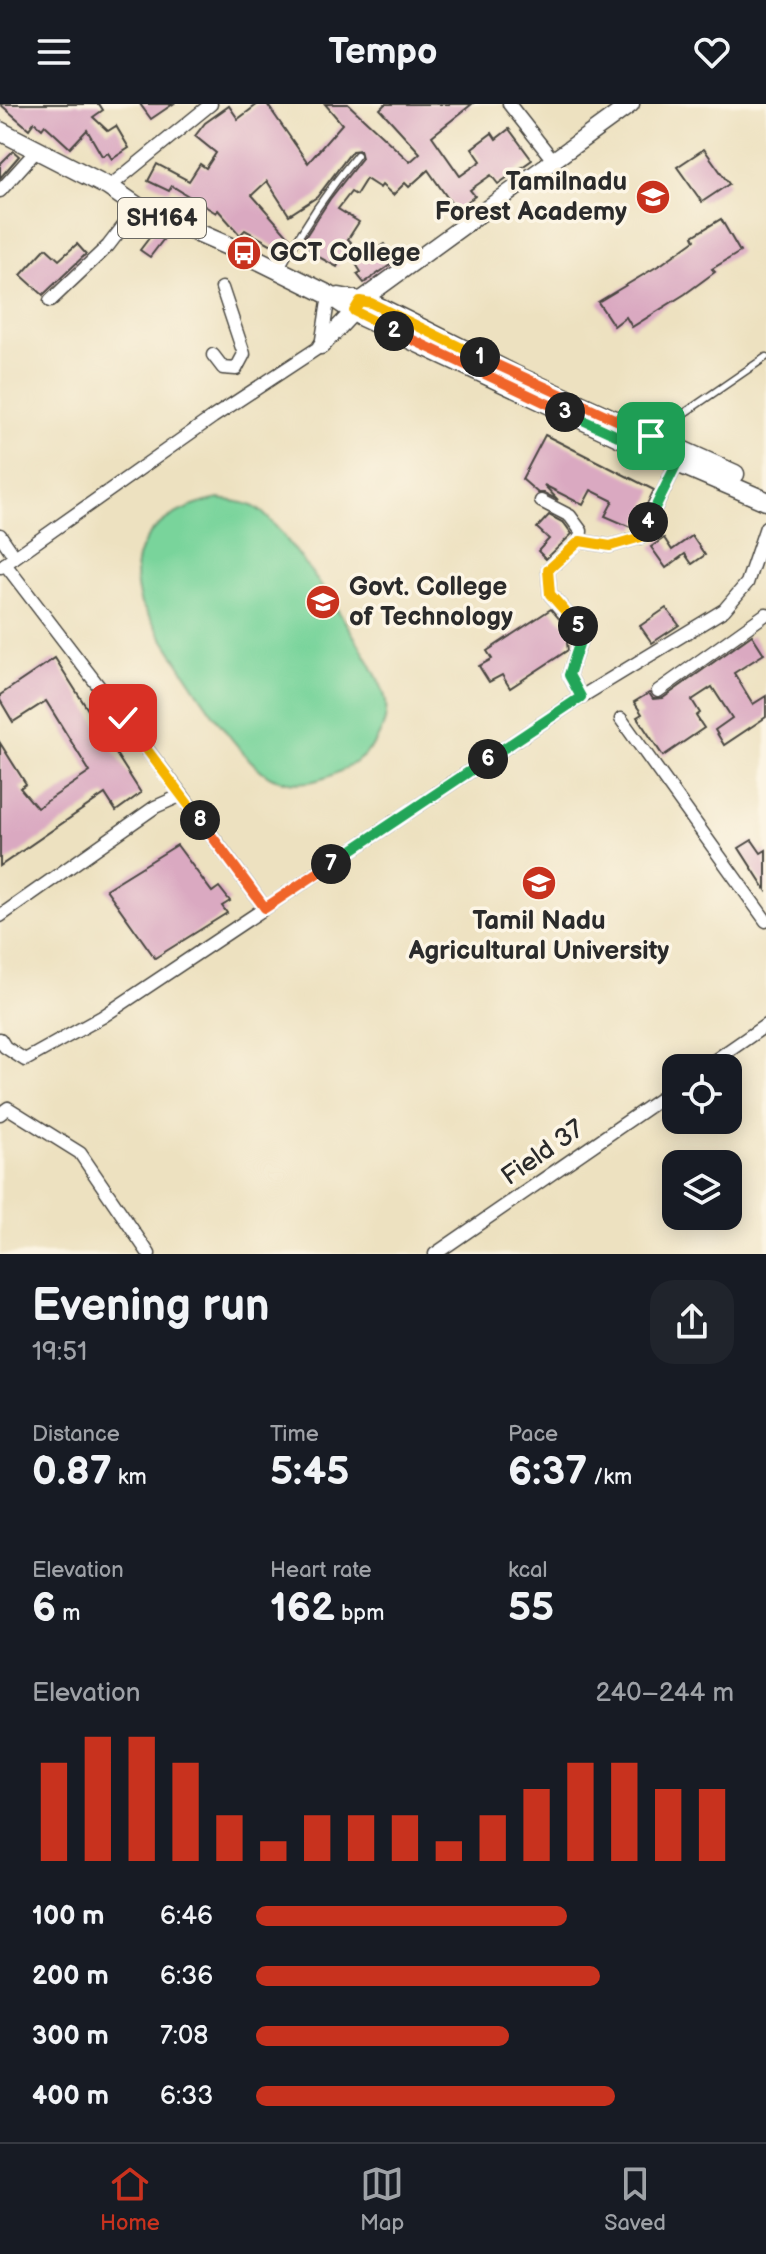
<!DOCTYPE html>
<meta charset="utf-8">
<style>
:root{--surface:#171b24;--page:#20242c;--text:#f1f3f6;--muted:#9ea1a6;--line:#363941;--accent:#c8321e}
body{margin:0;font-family:"Balsamiq Sans",sans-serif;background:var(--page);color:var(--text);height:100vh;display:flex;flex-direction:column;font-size:30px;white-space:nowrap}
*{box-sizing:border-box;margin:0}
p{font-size:26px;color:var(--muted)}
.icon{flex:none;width:44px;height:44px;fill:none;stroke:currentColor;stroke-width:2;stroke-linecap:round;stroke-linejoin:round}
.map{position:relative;height:1150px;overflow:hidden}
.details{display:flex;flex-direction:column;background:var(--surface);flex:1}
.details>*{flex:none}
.buttons{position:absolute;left:662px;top:950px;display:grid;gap:16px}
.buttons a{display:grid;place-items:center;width:80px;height:80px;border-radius:16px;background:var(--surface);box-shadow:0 4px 20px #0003;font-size:40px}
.pin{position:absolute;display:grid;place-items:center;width:68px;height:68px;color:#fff;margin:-34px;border-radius:16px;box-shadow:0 4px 12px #0006}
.km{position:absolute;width:40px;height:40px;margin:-20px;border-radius:50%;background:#222;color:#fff;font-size:22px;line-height:40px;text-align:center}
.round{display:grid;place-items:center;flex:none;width:84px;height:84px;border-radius:24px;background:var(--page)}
.overview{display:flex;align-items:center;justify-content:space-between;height:136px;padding:0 32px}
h1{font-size:44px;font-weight:700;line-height:60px}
.metrics{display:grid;grid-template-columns:repeat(3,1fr);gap:12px;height:136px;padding:8px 32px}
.metrics div{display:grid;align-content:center}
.metrics b{font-size:40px;font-weight:700}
.metrics small{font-size:22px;font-weight:400}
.metrics p{font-size:22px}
.chart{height:224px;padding:16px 32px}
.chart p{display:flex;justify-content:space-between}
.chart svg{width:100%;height:144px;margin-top:8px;stroke:var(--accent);stroke-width:6}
ul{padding:0 32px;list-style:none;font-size:26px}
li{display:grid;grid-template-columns:128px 96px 1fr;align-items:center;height:60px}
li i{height:20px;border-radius:10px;background:var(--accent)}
header{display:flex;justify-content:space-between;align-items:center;height:104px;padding:0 32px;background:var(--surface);font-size:36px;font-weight:700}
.tabs{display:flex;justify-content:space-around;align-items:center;height:112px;border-top:2px solid var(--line);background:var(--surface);font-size:22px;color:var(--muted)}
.tabs a{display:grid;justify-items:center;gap:4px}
.tabs .on{color:var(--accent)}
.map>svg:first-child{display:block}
.pitch{fill:#79d49b;stroke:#528063;stroke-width:2}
.building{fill:#daa9c1}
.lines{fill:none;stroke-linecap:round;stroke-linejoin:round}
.service-casing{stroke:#484641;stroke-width:9}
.minor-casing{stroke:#484641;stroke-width:15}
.secondary-casing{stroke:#484641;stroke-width:19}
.primary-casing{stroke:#484641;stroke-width:21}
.service{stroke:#fff;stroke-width:6}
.minor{stroke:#fff;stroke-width:12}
.secondary{stroke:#fff;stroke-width:16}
.primary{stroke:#fff;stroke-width:18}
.split-1-casing{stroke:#fff;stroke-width:16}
.split-2-casing{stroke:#fff;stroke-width:16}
.split-3-casing{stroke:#fff;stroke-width:16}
.split-4-casing{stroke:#fff;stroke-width:16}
.split-5-casing{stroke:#fff;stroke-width:16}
.split-6-casing{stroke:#fff;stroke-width:16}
.split-7-casing{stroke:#fff;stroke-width:16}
.split-8-casing{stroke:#fff;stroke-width:16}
.split-9-casing{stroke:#fff;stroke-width:16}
.split-1{stroke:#f0652b;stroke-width:10}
.split-2{stroke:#f5b400;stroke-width:10}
.split-3{stroke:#f0652b;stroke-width:10}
.split-4{stroke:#22a559;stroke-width:10}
.split-5{stroke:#f5b400;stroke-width:10}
.split-6{stroke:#22a559;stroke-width:10}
.split-7{stroke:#22a559;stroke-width:10}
.split-8{stroke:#f0652b;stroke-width:10}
.split-9{stroke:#f5b400;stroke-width:10}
.labels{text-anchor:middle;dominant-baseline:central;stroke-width:7;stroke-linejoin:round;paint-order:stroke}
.shield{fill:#fcf5e5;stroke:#6a6863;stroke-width:2}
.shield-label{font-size:24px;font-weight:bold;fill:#2b2b2b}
.poi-label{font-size:26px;font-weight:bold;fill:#2b2b2b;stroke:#fcf5e5;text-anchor:start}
.street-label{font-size:26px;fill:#2b2b2b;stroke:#fcf5e5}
</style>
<header><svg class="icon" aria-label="menu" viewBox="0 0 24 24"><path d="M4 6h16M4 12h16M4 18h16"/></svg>Tempo<svg class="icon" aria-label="heart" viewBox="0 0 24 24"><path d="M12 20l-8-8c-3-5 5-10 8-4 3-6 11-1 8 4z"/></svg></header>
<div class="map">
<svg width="766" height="1150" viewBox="0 0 766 1150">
<rect width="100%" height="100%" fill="#fcf5e5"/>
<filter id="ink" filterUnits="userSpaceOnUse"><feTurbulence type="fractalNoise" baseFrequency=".0125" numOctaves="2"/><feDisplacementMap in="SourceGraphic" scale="16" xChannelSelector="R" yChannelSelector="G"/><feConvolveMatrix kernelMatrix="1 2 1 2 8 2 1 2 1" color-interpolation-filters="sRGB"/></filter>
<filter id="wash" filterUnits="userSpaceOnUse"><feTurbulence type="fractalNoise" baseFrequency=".006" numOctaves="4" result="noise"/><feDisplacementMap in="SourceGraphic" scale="32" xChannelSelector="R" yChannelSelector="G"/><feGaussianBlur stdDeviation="1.8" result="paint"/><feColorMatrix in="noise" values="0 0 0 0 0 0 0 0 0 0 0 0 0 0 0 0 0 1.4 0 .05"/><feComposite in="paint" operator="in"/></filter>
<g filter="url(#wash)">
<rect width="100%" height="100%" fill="#ede1c0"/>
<path class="pitch" d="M219,395c13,2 29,3 40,11 27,19 124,160 127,192 3,24 -13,49 -32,61 -24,16 -53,26 -81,15 -35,-14 -108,-137 -132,-174 -19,-62 20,-93 78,-105z"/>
<g id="blocks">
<g class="building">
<path d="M0,0h99l4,6 -10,7 15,14 8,-5 13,22 -17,11 -4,-6 -6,3 -15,-26 -17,18 -25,-23 -3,4 -8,-7 -5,7z"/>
<path d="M140,0h33l-22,15z"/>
<path d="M258,0h9l41,59 34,-39 -17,-20h23l62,58 10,-9 -40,-44 5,-5h87l-40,32 28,40 21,-15 -9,-13 20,-15 4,6 13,-10 23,31 -34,24 -7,-9 -21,15 5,6 -19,14 -28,-40 -19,17 -4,-4 -12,12 -11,-10 -2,3 -14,-9 -10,16 -5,-3 -13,17 21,13 -11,17 3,3 -14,25 -31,-17 4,-2 -6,-9 26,-40 32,-41 -2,-8 -8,1 -35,46 -28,18 -22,-34 -15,14 39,44 -8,12 -38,-21 -5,5 -22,-25 -2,3 -44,-27 -3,5 -21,-10 9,-17 32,17 11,-17 6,4 10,-15 -21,-17 10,-13 24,-17 9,13z"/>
<path d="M704,45l25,35 -27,18 -25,-35z"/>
<path d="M13,47l6,5 -19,22v-14z"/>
<path d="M721,115l19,33 -28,17 3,3 -30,22 -53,33 -6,-10 -12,9 -16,-24 65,-39 32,-23 -2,-4z"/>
<path d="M156,125l10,7 -16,21 -10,-7z"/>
<path d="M77,140l9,10 -43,41 -22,-20 25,-27 13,12z"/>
<path d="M384,140l12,17 -32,22 -7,-9 4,-2 -5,-8z"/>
<path d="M545,331l109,55 -19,39 -30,-13 8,-15 -22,-11 -8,15 -39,-20 14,15 -14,-7h-6l-16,-14z"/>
<path d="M549,411l15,8 8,11 -26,25 -8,-8 11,-12 -12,-11z"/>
<path d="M692,432l13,19 -13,9 -7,-10 -19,14 -15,-21 13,-9 8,12z"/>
<path d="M666,504l13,17 -27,18 -12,-17z"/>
<path d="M551,505l22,26 -6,8 1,7 -58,38 -8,-13 -13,7 -10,-16 13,-7 -5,-8z"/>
<path d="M752,531l12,19 -30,19 19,31 13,-8v21l-42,28 -9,-15 17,-12 -20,-31 -20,13 8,13 -4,3 8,12 -41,28 -26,-39 5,-3 -8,-12 15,-9 4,6 10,-1z"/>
<path d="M55,554l86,135 -25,18 -11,-17 -105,72v-123l26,41 -6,4 17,20 53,-36 -44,-71 -33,21 -13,-22v-5z"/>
<path d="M752,736l9,13 5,-3v40l-27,-42z"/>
<path d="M177,741l35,47 7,-5 11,14 -8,5 5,7 -72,45 -49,-69z"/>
</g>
</g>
</g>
<g filter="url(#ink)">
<use href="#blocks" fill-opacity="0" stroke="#484641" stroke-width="2"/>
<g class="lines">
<g class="service-casing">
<g id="service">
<path d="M281,164c23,-43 45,-76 76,-113"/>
<path d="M654,330l112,-77"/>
</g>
</g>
<g class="minor-casing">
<g id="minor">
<path d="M509,0l44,56"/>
<path d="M109,83l102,-83"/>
<path d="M0,87l37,-41"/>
<path d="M50,197l58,-55 30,-39"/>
<path d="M213,251l10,13 13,1 8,-15 -22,-66"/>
<path d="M541,397l29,15 11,15 -1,10 30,5 31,-9 36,-74"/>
<path d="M0,431l15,22"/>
<path d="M580,437l-32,29 2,24 33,38 -14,43 12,22"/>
<path d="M1,463l212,-150 108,-71 8,-51"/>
<path d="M658,587l108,-77"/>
<path d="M621,615l145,202"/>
<path d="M182,691l83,113"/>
<path d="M0,812l155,-109 27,-12 -177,-231"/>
<path d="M0,935l5,8 20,13 77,-43 479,-320 143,-87 23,-27 19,-56"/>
<path d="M704,964l62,-43"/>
<path d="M0,1010l8,-6 72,45 69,101"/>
<path d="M435,1150l241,-166"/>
</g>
</g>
<g class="secondary-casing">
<path id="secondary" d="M321,242l33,-35 6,-10 271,-197"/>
</g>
<g class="primary-casing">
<g id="primary">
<path d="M0,27l109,56 29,20 106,46 85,42 33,22 276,129 128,55"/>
<path d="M339,193l32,6 142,71 222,100"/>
</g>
</g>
<use href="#service" class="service"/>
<use href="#minor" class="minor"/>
<use href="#secondary" class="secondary"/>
<use href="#primary" class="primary"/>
</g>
</g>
<g class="lines" filter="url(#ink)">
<g class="split-1-casing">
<path id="split-1" d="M480,253l171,79"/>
</g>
<g class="split-2-casing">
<path id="split-2" d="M394,227l-40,-20 6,-10 11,2 109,54"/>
</g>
<g class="split-3-casing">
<path id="split-3" d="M394,227l171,81"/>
</g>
<g class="split-4-casing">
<path id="split-4" d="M565,308l112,51 -29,59"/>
</g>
<g class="split-5-casing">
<path id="split-5" d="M578,522l-28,-32 -2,-24 32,-29 30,5 31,-9 7,-15"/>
</g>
<g class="split-6-casing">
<path id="split-6" d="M488,655l93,-62 -12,-22 14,-43 -5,-6"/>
</g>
<g class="split-7-casing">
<path id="split-7" d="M331,760l157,-105"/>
</g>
<g class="split-8-casing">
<path id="split-8" d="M200,716l65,88 66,-44"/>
</g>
<g class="split-9-casing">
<path id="split-9" d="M123,614l77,102"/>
</g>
<use href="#split-1" class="split-1"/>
<use href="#split-2" class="split-2"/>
<use href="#split-3" class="split-3"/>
<use href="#split-4" class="split-4"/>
<use href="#split-5" class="split-5"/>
<use href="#split-6" class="split-6"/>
<use href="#split-7" class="split-7"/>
<use href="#split-8" class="split-8"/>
<use href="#split-9" class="split-9"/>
</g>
<defs>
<g id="university-disc" transform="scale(1.8)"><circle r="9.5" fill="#c8321e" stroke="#fcf5e5"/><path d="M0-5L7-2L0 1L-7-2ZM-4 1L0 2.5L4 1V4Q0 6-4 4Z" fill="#fff"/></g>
<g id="bus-disc" transform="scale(1.8)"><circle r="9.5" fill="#c8321e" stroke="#fcf5e5"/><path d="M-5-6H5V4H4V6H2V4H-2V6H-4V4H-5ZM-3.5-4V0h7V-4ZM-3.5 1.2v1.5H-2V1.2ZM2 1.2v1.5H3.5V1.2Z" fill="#fff"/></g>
</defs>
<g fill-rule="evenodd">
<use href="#university-disc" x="653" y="93"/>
<use href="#bus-disc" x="244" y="149"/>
<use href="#university-disc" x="323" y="498"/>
<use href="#university-disc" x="539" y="779"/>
</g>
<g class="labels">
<rect class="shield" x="118" y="94" width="88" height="40" rx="6"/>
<g class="shield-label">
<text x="162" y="114">SH164</text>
</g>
<g class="poi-label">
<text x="627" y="78" text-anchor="end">Tamilnadu<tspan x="627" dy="30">Forest Academy</tspan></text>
<text x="270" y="149">GCT College</text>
<text x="349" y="483">Govt. College<tspan x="349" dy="30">of Technology</tspan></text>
<text x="539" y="817" text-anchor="middle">Tamil Nadu<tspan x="539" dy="30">Agricultural University</tspan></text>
</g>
<g class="street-label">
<text transform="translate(543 1049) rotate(-35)">Field 37</text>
</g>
</g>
</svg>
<div class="buttons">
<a><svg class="icon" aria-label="locate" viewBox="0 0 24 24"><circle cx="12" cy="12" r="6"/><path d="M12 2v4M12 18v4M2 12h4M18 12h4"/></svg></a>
<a><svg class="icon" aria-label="layers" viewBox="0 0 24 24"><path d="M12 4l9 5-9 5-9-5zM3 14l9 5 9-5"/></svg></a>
</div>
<div class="pin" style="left:651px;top:332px;background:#1e9e55"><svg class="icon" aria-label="arrive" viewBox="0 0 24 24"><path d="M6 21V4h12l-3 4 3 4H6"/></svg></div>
<div class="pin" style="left:123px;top:614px;background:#d93025"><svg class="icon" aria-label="check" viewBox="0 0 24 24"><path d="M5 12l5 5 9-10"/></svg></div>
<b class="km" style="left:480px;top:253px">1</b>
<b class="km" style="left:394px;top:227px">2</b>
<b class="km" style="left:565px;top:308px">3</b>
<b class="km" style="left:648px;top:418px">4</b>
<b class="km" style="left:578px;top:522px">5</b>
<b class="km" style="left:488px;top:655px">6</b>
<b class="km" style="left:331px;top:760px">7</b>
<b class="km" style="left:200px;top:716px">8</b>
</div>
<section class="details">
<div class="overview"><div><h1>Evening run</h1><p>19:51</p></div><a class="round"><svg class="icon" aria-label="share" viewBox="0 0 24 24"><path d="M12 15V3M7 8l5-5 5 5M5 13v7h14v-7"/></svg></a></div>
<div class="metrics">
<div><p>Distance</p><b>0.87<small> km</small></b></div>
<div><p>Time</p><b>5:45</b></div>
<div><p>Pace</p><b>6:37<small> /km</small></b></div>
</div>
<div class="metrics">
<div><p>Elevation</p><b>6<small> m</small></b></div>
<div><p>Heart rate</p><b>162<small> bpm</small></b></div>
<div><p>kcal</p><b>55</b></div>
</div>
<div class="chart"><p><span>Elevation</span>240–244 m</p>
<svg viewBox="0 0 160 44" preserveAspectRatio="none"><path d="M5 44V14M15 44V6M25 44V6M35 44V14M45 44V30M55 44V38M65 44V30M75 44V30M85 44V30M95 44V38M105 44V30M115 44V22M125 44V14M135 44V14M145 44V22M155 44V22"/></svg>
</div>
<ul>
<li><b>100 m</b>6:46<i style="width:65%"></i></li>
<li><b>200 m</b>6:36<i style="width:72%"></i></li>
<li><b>300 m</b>7:08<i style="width:53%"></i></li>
<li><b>400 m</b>6:33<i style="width:75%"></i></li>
</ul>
</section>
<nav class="tabs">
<a class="on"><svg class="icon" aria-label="home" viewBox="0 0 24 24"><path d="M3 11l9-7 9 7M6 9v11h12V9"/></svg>Home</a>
<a><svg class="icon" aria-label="map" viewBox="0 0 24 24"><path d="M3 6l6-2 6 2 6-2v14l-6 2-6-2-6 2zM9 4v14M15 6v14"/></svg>Map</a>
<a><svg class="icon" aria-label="saved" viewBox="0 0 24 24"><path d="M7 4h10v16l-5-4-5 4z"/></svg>Saved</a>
</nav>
